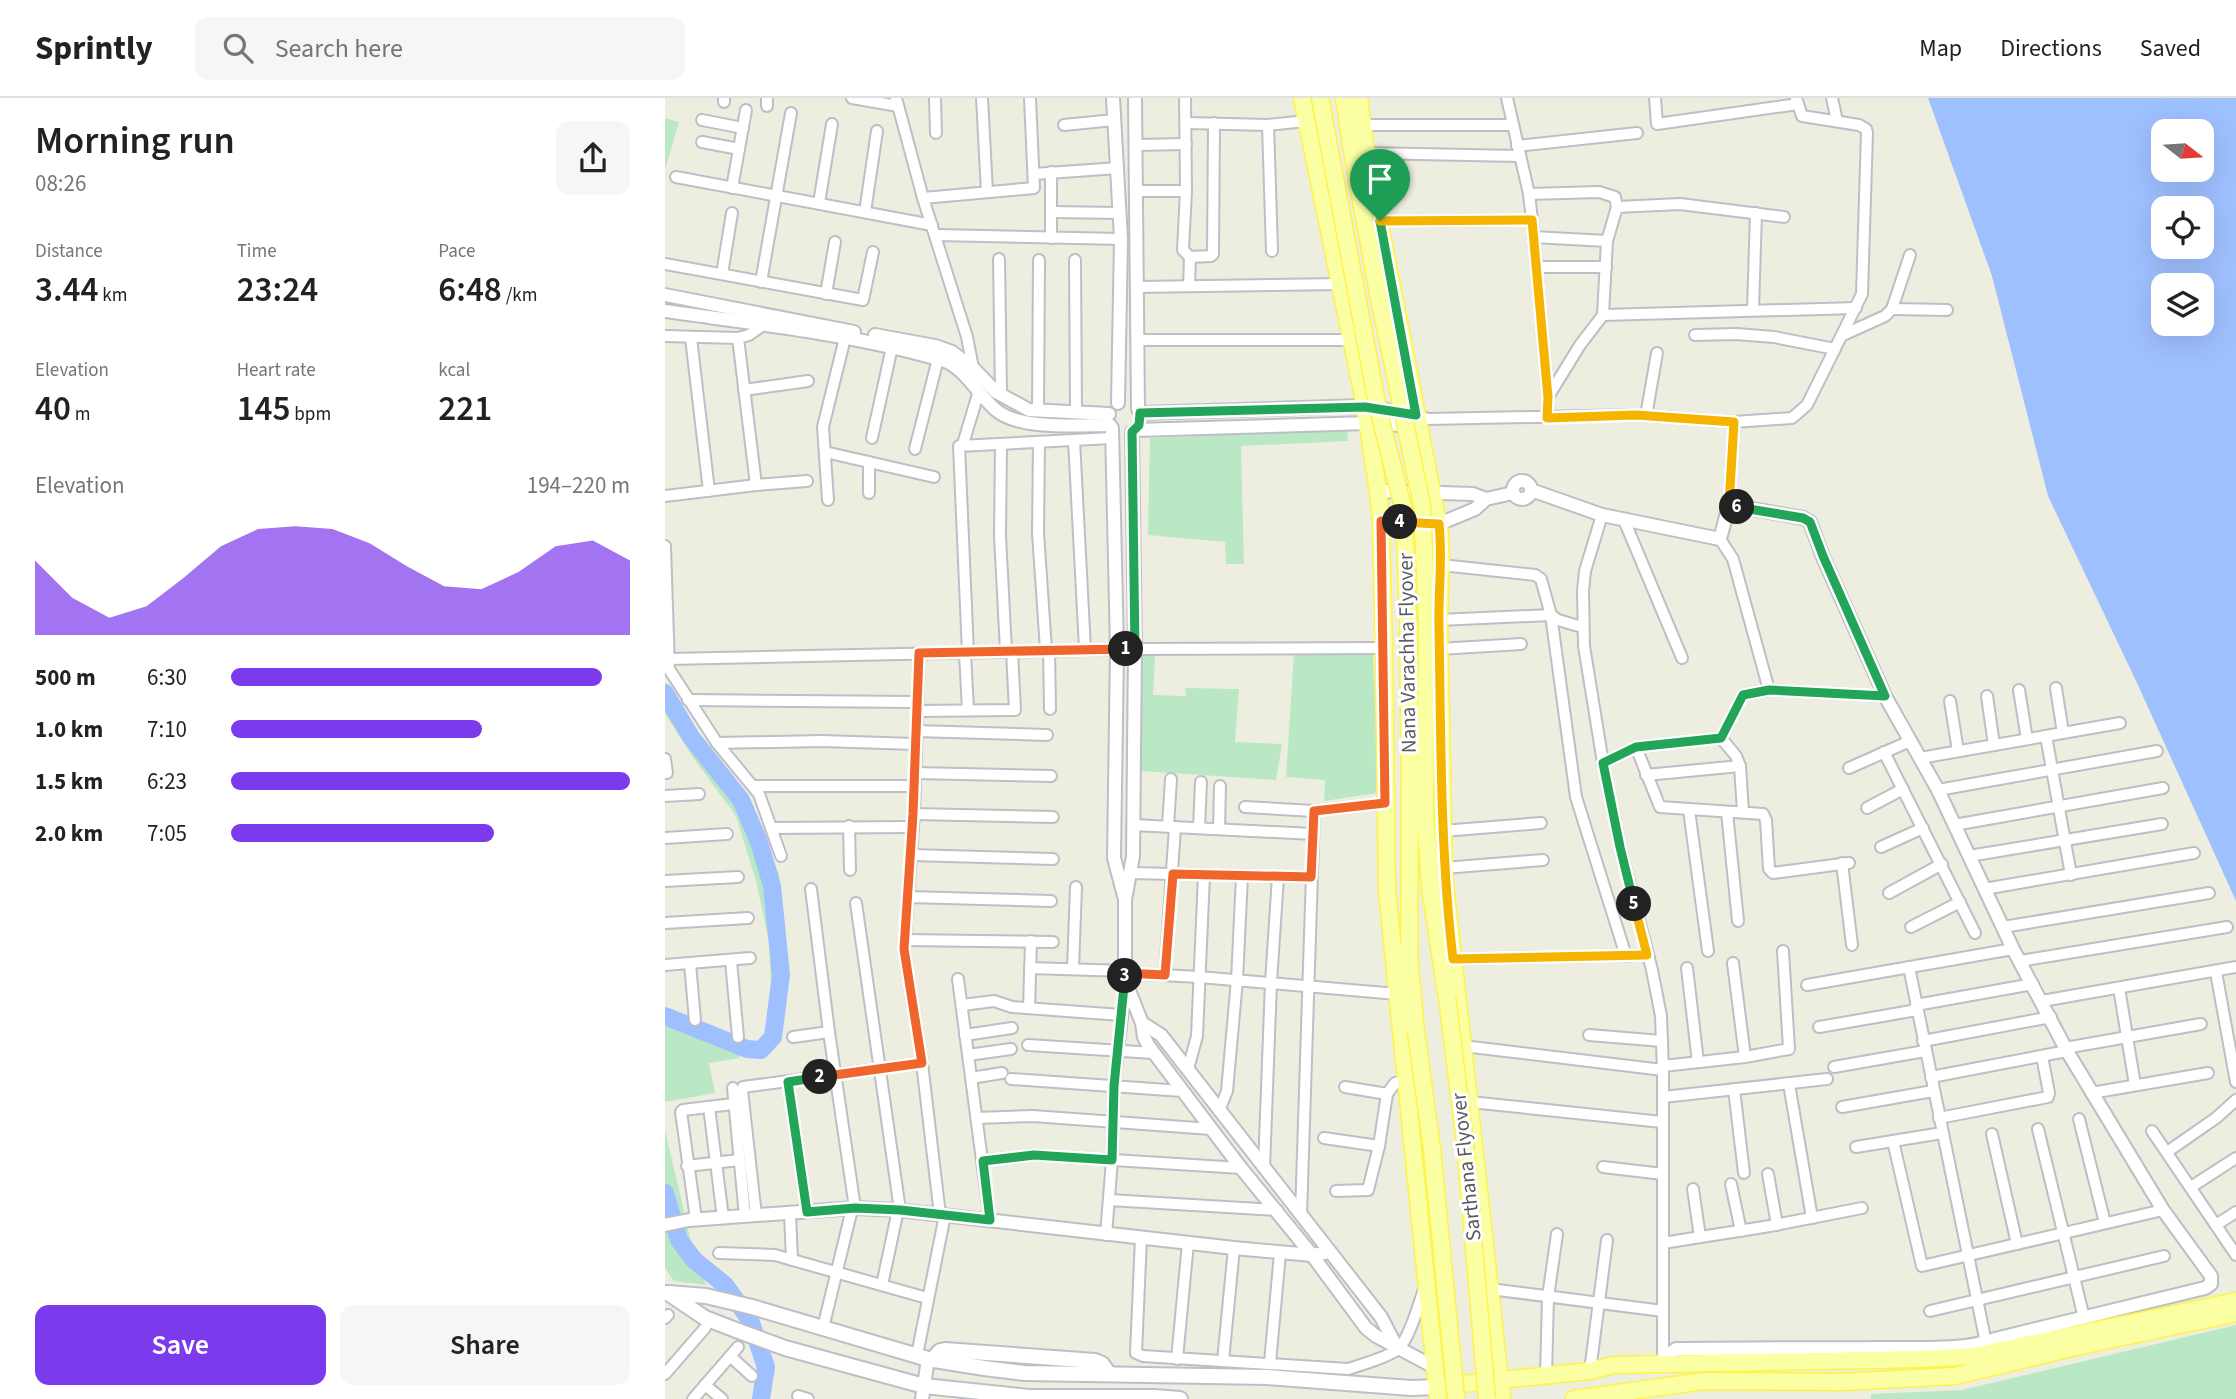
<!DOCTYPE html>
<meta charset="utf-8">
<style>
:root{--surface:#fff;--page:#f6f6f6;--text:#222;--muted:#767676;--line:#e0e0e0;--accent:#7c3aed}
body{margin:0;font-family:"Source Sans 3",sans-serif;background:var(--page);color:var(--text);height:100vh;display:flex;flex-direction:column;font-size:26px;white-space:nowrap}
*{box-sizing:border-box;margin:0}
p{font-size:23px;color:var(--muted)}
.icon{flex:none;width:38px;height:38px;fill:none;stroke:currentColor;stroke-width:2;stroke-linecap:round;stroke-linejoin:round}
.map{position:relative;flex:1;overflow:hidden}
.drawer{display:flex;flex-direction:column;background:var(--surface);width:665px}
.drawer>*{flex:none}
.needle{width:46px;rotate:107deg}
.controls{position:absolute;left:1486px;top:21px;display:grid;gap:14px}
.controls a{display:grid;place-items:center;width:63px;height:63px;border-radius:14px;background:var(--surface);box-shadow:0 7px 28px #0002;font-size:35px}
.pin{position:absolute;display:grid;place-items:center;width:60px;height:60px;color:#fff;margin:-72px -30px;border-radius:50% 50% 50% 0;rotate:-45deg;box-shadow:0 0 7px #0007}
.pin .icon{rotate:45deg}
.km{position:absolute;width:35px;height:35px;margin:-18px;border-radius:50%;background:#222;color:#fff;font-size:19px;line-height:35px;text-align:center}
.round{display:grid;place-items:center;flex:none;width:74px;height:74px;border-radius:14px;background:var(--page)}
.head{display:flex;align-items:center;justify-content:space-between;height:119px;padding:0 35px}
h1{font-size:38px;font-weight:600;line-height:52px}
.metrics{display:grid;grid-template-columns:repeat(3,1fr);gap:10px;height:119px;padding:7px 35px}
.metrics div{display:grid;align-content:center}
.metrics b{font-size:35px;font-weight:600}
.metrics small{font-size:19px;font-weight:400}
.metrics p{font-size:19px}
.chart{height:196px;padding:14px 35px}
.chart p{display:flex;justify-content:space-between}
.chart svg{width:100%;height:126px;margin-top:7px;fill:var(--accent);opacity:.7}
.cta{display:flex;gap:14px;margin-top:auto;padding:14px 35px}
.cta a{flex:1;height:80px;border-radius:14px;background:var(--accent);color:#fff;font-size:28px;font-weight:600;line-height:80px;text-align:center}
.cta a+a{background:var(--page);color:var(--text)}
ul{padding:0 35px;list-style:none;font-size:23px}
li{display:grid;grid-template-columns:112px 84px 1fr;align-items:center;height:52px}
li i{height:18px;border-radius:9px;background:var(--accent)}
header{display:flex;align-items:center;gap:42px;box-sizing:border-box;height:98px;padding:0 35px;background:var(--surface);border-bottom:2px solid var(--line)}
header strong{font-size:33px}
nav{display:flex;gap:38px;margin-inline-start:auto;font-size:24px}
.search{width:490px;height:63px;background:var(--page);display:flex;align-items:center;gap:18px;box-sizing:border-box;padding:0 24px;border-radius:14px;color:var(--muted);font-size:26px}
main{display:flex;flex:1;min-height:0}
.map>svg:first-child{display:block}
.green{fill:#bae8c4}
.water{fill:#9fc0ff;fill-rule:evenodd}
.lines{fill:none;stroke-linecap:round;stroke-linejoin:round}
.river{stroke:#9fc0ff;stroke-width:18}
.minor-casing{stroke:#bdbec6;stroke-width:14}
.tertiary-casing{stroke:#bdbec6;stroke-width:16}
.secondary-casing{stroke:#bdbfc8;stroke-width:18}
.primary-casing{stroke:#fff348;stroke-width:19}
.minor{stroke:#fff;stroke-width:10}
.tertiary{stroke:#fff;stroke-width:12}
.secondary{stroke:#fff;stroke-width:14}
.primary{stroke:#faffa4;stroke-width:16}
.primary-bridge-casing{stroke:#fff348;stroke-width:19;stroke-linecap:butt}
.primary-bridge{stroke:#faffa4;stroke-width:16}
.split-1-casing{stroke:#fff;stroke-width:14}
.split-2-casing{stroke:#fff;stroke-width:14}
.split-3-casing{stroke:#fff;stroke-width:14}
.split-4-casing{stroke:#fff;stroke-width:14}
.split-5-casing{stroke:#fff;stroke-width:14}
.split-6-casing{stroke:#fff;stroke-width:14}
.split-7-casing{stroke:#fff;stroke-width:14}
.split-1{stroke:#22a559;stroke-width:9}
.split-2{stroke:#f0652b;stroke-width:9}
.split-3{stroke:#22a559;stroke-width:9}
.split-4{stroke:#f0652b;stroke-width:9}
.split-5{stroke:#f5b400;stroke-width:9}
.split-6{stroke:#22a559;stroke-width:9}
.split-7{stroke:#f5b400;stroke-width:9}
.labels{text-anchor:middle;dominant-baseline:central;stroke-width:6;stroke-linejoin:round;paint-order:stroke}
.street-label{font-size:21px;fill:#595b63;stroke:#fff}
</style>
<header>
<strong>Sprintly</strong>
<div class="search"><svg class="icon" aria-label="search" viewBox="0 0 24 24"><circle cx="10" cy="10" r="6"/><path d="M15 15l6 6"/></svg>Search here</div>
<nav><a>Map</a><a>Directions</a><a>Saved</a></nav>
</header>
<main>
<section class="drawer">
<div class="head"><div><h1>Morning run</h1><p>08:26</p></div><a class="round"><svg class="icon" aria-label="share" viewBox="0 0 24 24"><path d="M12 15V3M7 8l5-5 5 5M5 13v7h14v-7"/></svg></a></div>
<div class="metrics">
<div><p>Distance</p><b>3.44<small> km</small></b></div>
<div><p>Time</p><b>23:24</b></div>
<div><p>Pace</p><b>6:48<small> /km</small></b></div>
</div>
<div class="metrics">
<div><p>Elevation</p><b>40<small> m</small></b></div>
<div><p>Heart rate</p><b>145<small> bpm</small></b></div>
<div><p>kcal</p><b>221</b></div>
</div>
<div class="chart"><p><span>Elevation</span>194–220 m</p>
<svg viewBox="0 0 160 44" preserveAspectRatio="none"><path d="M0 44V18L10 31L20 38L30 34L40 24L50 13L60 7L70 6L80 7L90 12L100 20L110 27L120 28L130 22L140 13L150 11L160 18V44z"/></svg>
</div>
<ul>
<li><b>500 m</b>6:30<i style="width:93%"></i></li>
<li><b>1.0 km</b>7:10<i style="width:63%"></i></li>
<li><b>1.5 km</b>6:23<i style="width:100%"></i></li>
<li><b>2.0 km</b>7:05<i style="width:66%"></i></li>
</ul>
<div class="cta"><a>Save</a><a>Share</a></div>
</section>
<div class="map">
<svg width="1571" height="1301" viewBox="0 0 1571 1301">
<rect width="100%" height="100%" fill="#eeeee0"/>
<g class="green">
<path d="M0,20l14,4 -14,48z"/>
<path d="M682,332l1,11 -107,5 3,118h-18l-1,-22 -77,-7 2,-97z"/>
<path d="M629,555l79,2 6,138 -55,8 1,-21 -39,-3z"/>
<path d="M478,558h12l-2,39 33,1 -1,-8 54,1 -4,53 47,2 -6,36 -135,-9z"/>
<path d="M0,585l84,123 30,68 5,110 -1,43 -11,-15 -3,-70 -13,-61 -20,-65 -42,-57 -29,-45z"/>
<path d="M0,914l82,31 -8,15 -30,5 6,30 -50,9z"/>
<path d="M0,1032l27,116 14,39 -32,-4 -9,-13z"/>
<path d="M1571,1227v74h-365v-5l91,-4z"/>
</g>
<path class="water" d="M1263,0h308v803l-99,-218 -89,-187 -56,-220zM1498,33h38v39h-38zM1498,110h38v39h-38zM1498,187h38v39h-38z"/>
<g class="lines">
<g class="river">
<path d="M0,595l26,44 50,63 18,42 13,44 9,89 -8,62 -12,13 -14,-1 -82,-33"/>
<path d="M0,1095l14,47 15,20 31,25 25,35 16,47 -5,32"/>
</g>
<g class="minor-casing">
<g id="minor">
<path d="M187,0l46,8"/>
<path d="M231,0l27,100 44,139 6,31"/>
<path d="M270,0l1,35"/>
<path d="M317,0l5,94"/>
<path d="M520,0l1,93 -3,59 7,7"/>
<path d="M842,0l22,96 3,26 16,177 -1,21"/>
<path d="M990,0l2,26 141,-20"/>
<path d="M1167,0l5,23"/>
<path d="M59,4v-4"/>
<path d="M102,8v-8"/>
<path d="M37,22l41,8"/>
<path d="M521,25l82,2 38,-4"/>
<path d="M399,27l50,-5"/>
<path d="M603,27l4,126"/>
<path d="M693,27h155"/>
<path d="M37,44l37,7"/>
<path d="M471,47l50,-1"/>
<path d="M852,48l120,-13"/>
<path d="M701,55l154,3"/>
<path d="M369,76l84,-6"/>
<path d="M11,79l256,48"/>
<path d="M67,90l14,-78"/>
<path d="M472,93h49"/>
<path d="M864,96l70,-2 16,5 2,10"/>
<path d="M258,100l111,-10 -4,-90"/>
<path d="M154,105l13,-79"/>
<path d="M200,114l12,-81"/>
<path d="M386,114l68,1"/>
<path d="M715,123l152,-1"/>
<path d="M271,137l185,4"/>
<path d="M868,139l74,4"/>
<path d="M386,140v-66"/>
<path d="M334,161l2,136"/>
<path d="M410,162l1,152"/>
<path d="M0,166l198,36 10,-48"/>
<path d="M872,169h69"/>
<path d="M57,176l10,-61"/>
<path d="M96,184l30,-169"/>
<path d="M524,188l1,-29 21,-1 2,-2 1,-131"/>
<path d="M473,189l202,-3"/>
<path d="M161,196l9,-52"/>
<path d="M1227,211l55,1"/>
<path d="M1088,212l3,-97"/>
<path d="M938,217l253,-7"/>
<path d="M1030,237l41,-1 38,3 61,12"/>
<path d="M1178,237l42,-19 7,-7 18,-54"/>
<path d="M0,238l73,2 11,-3 14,-10"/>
<path d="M26,240l18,153"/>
<path d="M73,240l18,147"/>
<path d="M473,242h213"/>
<path d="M79,292l64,-9"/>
<path d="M883,299l32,-52 23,-30 4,-74 10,-34 63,-3 104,13"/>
<path d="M373,313l1,-151"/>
<path d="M751,317l12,4 208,-4 98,7 58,-4 15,-13 55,-111 5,-161 -1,-4 -7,-4 -57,-9 -6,-18"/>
<path d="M981,318l11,-63"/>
<path d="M207,340l20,-91"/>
<path d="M409,342l11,209"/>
<path d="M374,344l-1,91 8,117"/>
<path d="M298,346l15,-50"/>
<path d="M336,346l-1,92 6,115"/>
<path d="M250,351l23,-90"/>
<path d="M160,354l109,25"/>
<path d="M204,395v-31"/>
<path d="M0,398l91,-11 51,-4"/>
<path d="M163,402l-5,-73 22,-89"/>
<path d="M1064,407l5,-83"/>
<path d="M937,417l-17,56 -2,20 1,55 19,117 17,84 32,123 9,46 2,54v293"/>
<path d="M959,422l58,138"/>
<path d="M1055,441l13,20 36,131"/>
<path d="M0,448l4,123 48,74 42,51 22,62"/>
<path d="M776,467l94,10 6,4 10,36 25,182 50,159"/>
<path d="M774,522l112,-5 7,5 24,7"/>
<path d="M774,551l82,-5"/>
<path d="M384,552l1,59"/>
<path d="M254,555l-5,161 -10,135 18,114 18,152"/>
<path d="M300,555l3,57"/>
<path d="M303,555l-9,-207 153,-8"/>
<path d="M3,561l467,-10 249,-1"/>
<path d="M1391,590l7,45"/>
<path d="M1354,592l8,49"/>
<path d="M1322,598l7,49"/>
<path d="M23,602l229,2"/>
<path d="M1285,603l8,50"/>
<path d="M252,613l98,-1 -3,-59"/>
<path d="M251,633l131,4"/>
<path d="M1381,638l25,139"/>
<path d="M1056,640l15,18 4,10 3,46"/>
<path d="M52,645l105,-2 93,3"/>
<path d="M971,649l24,60 103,7 3,6 3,49 4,4 76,-10"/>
<path d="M1219,654l91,181"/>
<path d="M1255,660l200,-35"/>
<path d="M0,661l2,14"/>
<path d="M938,665l33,-16 85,-9 22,-43 26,-5 116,6"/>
<path d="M1184,670l61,-27"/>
<path d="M250,675l136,3"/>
<path d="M981,677l94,-9"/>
<path d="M89,688h160"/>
<path d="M1273,692l219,-39"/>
<path d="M0,698l34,-2"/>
<path d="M580,709l69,4 71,-8"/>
<path d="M1202,710l36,-19"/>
<path d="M1024,712l19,141"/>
<path d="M1062,714l11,109"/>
<path d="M249,716l139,3"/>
<path d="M468,727l180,9"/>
<path d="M1289,727l209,-37"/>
<path d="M184,728l1,44"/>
<path d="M503,728l3,-47"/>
<path d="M106,730l142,-1"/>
<path d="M534,730l2,-46"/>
<path d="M554,731l1,-43"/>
<path d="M778,733l98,-8"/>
<path d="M0,740l62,-4"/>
<path d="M1216,749l42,-19"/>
<path d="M246,757l142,4"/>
<path d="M1304,758l193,-32"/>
<path d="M1177,765l10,82"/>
<path d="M779,770l99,-8"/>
<path d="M465,775l181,4"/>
<path d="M0,783l73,-4"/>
<path d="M146,791l18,143 26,176"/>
<path d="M1319,791l210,-36"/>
<path d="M1224,795l53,-29"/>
<path d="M243,799l143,4"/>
<path d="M191,805l44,307"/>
<path d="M0,825l83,-5"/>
<path d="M1246,829l49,-25"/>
<path d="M1338,829l206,-34"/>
<path d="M240,842l148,2"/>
<path d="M788,861l194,-4"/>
<path d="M66,863l7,76"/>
<path d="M1355,863l207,-34"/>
<path d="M1068,865l12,94"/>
<path d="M25,866l5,56"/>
<path d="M0,867l85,-7"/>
<path d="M1244,869l77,376"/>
<path d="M365,870l95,3"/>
<path d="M1022,870l11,94"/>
<path d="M408,871l3,-82"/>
<path d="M1551,874l20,110"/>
<path d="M460,875l74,4 198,17"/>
<path d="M500,877l10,-148"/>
<path d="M293,881l32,242"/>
<path d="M1142,887l206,-36"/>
<path d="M1454,890l16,97"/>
<path d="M1377,903l194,-34"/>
<path d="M297,907l32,-4 18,6 109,8"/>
<path d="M1251,907l117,-21"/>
<path d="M364,910l2,-67"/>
<path d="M1154,929l98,-17"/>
<path d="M300,937l47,-7"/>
<path d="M924,937l73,6"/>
<path d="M128,939l36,-5"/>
<path d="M1258,943l128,-24"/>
<path d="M363,947l126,8"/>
<path d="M798,948l200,24"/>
<path d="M1400,950l136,-24"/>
<path d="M303,957l43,-6"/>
<path d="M998,968l82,-9 44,-8 -6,-98"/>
<path d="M1169,969l91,-16"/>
<path d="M523,971l9,-33 7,-161"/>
<path d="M1266,979l136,-26"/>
<path d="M306,980l31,-5"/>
<path d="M346,981l171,12"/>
<path d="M123,984l19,130"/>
<path d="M1124,986l23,134"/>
<path d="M680,989l42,7"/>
<path d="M68,990l12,128"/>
<path d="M1069,991l10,84"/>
<path d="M1426,995l117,-20"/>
<path d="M998,999l164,-18"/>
<path d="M805,1004l192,20"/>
<path d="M44,1009l14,111"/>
<path d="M1177,1009l91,-16"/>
<path d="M554,1013l8,-20 10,-111 5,-104"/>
<path d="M312,1020l56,-2 178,13"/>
<path d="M1274,1020l109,-21 1,-4 -7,-37"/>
<path d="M1414,1021l26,104"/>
<path d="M1373,1031l46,189"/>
<path d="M1487,1033l84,124"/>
<path d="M1327,1036l25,110"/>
<path d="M659,1040l55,8"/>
<path d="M1228,1043l29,125 241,-56"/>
<path d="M1191,1049l86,-14"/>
<path d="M1502,1054l49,-34 20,-18"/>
<path d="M318,1063l51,-6 207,13"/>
<path d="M22,1068l52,-6"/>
<path d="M938,1069l60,7"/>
<path d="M599,1070l7,-186 7,-105"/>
<path d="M1103,1076l9,51"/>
<path d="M1066,1086l10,47"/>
<path d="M1526,1089l45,-29"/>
<path d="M1028,1091l7,48"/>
<path d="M671,1093l32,-1 11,-44 8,-52 8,-11 11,-3"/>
<path d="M444,1102l168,10"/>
<path d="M125,1116l2,46"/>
<path d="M636,1117l13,-404"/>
<path d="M91,1118l-14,-126 1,-3 179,-24"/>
<path d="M31,1121l-15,-107 2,-2 50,-6"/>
<path d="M1551,1127l20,-13"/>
<path d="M441,1137l6,-75 2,-74 12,-103"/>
<path d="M476,1140l-5,115 7,3 205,13c12,-4 44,-13 51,-21 11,-11 21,-47 26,-62"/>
<path d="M998,1145l107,-17 92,-18"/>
<path d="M54,1155l56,2 152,43"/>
<path d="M217,1187l16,-75"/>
<path d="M825,1191l173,22"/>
<path d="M1265,1213l234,-55"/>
<path d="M0,1220l3,-3"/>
<path d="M158,1230l29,-119"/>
<path d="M252,1257l28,-140"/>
<path d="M65,1258l22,20"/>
<path d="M512,1261l11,-116"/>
<path d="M558,1263l11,-113"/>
<path d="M605,1265l10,-110"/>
<path d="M925,1273l17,-131"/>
<path d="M0,1276l40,-46"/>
<path d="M881,1277l2,-78 9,-63"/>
<path d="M40,1287l17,14"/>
<path d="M133,1298l10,3"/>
<path d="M28,1301l45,-52"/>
</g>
</g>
<g class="tertiary-casing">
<g id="tertiary">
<path d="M448,0l8,141 -3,164"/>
<path d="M470,0l3,311"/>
<path d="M0,197l189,37"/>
<path d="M0,213c92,13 187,23 277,49 23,7 36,35 54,50 23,20 83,15 114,15"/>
<path d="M210,237l60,11 17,6 21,16 23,24 33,18 80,4"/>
<path d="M475,315l225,-7 44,8"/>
<path d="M447,330l5,221 -3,209 10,38"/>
<path d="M470,332l233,-7 46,3"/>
<path d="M467,334l3,217 -2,207 -8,44v73l1,10 16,40 2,14 4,8 93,123 71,87 54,73 10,8 58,31"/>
<circle cx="857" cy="392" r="9"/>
<path d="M866,392l71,25 118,24 9,-34 74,13 7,4 13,35 62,139 53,94 75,159 54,102 96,159 48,66v8l-6,4 -210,51c-33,13 -88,8 -124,9 -65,0 -130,0 -195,1l-4,3 -1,11"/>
<path d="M713,393l95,3 13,5"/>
<path d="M716,423l58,3 36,-15 11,-10 27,-6"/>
<path d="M477,925l19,12 220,282 15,29"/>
<path d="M0,1127l24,-5 166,-12 43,2 336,38 78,7 18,-3"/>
<path d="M257,1301l6,-40"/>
</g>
</g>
<g class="secondary-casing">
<g id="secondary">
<path d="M3,1195l38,3 46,11 176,52 56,9 40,5 243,4 144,11 26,-1"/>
<path d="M3,1195l37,25 31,12 49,18 139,38 105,11h125l26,2"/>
<path d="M268,1261l7,-8 5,-1 150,11 7,3 7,10"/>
</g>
</g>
<g class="primary-casing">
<g id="primary">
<path d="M637,0l63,308 13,85 3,30 3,127 3,242 51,509"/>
<path d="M679,0l9,58"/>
<path d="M694,0l7,55 74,380 1,32 -2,55 5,255 58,524"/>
<path d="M745,716l-1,143 7,75"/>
<path d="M760,716l5,73 16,105"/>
<path d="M778,1288l147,-15 24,-6 306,-6 53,-3 263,-55"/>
<path d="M909,1301l130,-18 138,1 113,-6 121,-29 160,-34"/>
</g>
</g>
<use href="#minor" class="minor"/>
<use href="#tertiary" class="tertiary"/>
<use href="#secondary" class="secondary"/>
<use href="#primary" class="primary"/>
<g class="primary-bridge-casing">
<g id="primary-bridge">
<path d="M655,0l58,311 26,102 4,111 2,192"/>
<path d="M688,58l25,137 44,212 5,114 -2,195"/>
<path d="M782,899l18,146 22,256"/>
<path d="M751,934l16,117 24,250"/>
</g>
</g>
<use href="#primary-bridge" class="primary-bridge"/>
</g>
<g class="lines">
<g class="split-1-casing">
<path id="split-1" d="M461,551h9l-3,-217 7,-7 1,-12 225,-6 51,8 -36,-194"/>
</g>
<g class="split-2-casing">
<path id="split-2" d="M155,979l102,-14 -18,-114 9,-135 6,-161 207,-4"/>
</g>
<g class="split-3-casing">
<path id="split-3" d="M155,979l-32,5 19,130 48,-4 45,2 90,10 -7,-59 51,-6 78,5 2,-74 11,-110"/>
</g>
<g class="split-4-casing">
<path id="split-4" d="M460,878v-3l40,2 8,-101 138,3 3,-66 71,-8 -4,-282 19,1"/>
</g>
<g class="split-5-casing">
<path id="split-5" d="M735,424l39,2c4,34 -1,68 0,102 2,111 1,223 14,333l194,-4 -13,-51"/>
</g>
<g class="split-6-casing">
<path id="split-6" d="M969,806l-14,-57 -17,-84 33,-16 85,-9 22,-43 26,-5 116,6 -62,-140 -13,-34 -7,-4 -66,-11"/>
</g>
<g class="split-7-casing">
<path id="split-7" d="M715,123l152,-1 16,177 -1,21 89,-3 98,7 -5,83 8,2"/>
</g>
<use href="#split-1" class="split-1"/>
<use href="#split-2" class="split-2"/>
<use href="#split-3" class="split-3"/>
<use href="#split-4" class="split-4"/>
<use href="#split-5" class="split-5"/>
<use href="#split-6" class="split-6"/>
<use href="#split-7" class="split-7"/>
</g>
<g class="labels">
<g class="street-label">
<text transform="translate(742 555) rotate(-91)">Nana Varachha Flyover</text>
<text transform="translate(801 1069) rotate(-96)">Sarthana Flyover</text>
</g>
</g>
</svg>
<div class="controls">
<a><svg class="needle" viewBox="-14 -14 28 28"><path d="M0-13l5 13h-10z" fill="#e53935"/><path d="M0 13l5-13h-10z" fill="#767676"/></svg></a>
<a><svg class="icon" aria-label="locate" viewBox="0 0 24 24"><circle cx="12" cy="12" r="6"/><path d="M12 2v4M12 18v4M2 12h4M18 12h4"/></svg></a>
<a><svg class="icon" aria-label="layers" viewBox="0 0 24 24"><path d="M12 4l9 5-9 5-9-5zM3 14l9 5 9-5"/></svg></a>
</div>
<div class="pin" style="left:715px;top:123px;background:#1e9e55"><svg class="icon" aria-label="arrive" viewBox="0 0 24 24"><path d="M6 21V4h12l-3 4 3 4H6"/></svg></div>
<b class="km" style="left:461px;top:551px">1</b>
<b class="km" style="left:155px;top:979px">2</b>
<b class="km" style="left:460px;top:878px">3</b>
<b class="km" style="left:735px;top:424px">4</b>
<b class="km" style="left:969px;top:806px">5</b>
<b class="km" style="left:1072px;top:409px">6</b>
</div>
</main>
